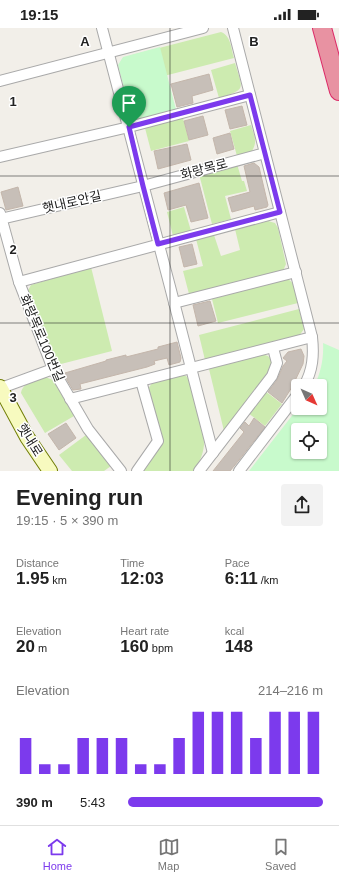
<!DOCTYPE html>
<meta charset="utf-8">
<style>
:root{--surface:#fff;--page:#f2f2f2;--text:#222;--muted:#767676;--line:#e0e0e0;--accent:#7c3aed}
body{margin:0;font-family:Arial,"Noto Sans KR",sans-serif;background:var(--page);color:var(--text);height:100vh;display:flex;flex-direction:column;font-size:15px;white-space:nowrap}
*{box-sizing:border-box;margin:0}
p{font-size:13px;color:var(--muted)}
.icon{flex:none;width:22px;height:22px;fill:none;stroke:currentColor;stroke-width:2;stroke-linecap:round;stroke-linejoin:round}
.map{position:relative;height:443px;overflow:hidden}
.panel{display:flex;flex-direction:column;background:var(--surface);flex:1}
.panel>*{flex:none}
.needle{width:26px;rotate:135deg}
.tools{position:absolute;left:291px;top:351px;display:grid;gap:8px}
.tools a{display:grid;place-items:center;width:36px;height:36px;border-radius:4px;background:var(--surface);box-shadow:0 1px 3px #0004;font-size:20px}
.pin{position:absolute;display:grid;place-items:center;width:34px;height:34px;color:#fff;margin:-41px -17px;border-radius:50% 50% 50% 0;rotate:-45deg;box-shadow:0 0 4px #0007}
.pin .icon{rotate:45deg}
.round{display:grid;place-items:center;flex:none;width:42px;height:42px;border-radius:4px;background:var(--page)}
.headline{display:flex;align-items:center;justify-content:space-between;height:68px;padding:0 16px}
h1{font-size:22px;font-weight:600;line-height:30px}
.metrics{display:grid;grid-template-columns:repeat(3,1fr);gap:6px;height:68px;padding:4px 16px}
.metrics div{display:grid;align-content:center}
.metrics b{font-size:17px;font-weight:600}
.metrics small{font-size:11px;font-weight:400}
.metrics p{font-size:11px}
.chart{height:112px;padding:8px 16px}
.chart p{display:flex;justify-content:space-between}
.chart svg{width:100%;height:72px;margin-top:4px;stroke:var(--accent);stroke-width:6}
ul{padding:0 16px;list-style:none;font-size:13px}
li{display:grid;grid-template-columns:64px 48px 1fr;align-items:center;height:30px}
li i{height:10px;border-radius:5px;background:var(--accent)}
.status{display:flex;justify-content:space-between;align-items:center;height:28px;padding:0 20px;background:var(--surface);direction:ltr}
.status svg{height:11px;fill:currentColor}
.menu{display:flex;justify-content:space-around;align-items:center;height:56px;border-top:1px solid var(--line);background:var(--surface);font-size:11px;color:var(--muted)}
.menu a{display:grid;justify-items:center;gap:2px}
.menu .active{color:var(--accent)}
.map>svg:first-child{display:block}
.grass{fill:#cdebb0}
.park{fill:#c8facc;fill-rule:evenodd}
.building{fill:#c7bfb8;stroke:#c4b6ab}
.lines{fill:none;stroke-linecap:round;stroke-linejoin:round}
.street-casing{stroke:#a9a9a9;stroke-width:12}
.secondary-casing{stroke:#707d05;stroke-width:16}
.highway-casing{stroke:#dc2a67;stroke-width:20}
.street{stroke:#fff;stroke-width:10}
.secondary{stroke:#f7fabf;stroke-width:14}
.highway{stroke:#e892a2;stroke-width:18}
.route-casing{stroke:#fff;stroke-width:8}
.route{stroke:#7c3aed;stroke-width:5}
.grid{fill:none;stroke:#222;stroke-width:1;stroke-opacity:0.55}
.labels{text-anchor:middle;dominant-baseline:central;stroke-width:3;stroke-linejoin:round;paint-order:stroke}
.street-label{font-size:13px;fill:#222;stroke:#fff}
.grid-label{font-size:13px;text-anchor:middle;font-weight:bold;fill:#222;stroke:#fff;stroke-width:3;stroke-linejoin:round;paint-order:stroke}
</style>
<div class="status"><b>19:15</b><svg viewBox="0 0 49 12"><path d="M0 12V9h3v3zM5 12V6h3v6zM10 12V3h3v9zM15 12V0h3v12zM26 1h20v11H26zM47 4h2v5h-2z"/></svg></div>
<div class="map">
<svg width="339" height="443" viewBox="0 0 339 443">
<rect width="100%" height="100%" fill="#f2efe9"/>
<g class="grass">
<path d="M221,4c10,4 10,16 13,26l-70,18 -32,-21z"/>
<path d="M235,35c8,27 12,26 -16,35l-8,-28z"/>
<path d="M183,90l6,23 -38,10 -6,-23z"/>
<path d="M251,97c3,11 7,16 1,26l-15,5 -7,-25z"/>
<path d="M237,136l5,17h2l3,10 -22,5 6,23 -19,5 -13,-50z"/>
<path d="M184,179l7,24 -18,5 -6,-24z"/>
<path d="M268,193l7,2 3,5 8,36 -3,7 -94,23 -6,-23 20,-5 -7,-27 18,-4 7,21 19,-6 -5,-21z"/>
<path d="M91,239l21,84 -55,14 -30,-73 4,-7z"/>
<path d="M287,251c9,3 9,16 11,24l-80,20 -6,-24z"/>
<path d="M299,281l5,20 -5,7 -94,24 -6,-25z"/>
<path d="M262,326l6,2 4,4 -2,9 -46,62 -15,-62z"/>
<path d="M183,347l3,1 4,4c4,17 15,49 14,65 -1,10 -5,18 -10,26h-52l20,-27 -13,-52 -1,-3 4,-6z"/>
<path d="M45,349l8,3 21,36 -29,17 -24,-40c2,-11 15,-13 24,-16z"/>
<path d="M265,363l17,13 -17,22 -17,-13z"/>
<path d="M86,407l25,31 -7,5h-32l-13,-16z"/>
</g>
<g class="park">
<path d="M160,19l16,63 -37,10 -8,-5 -13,-50 5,-8z"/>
<path d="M323,315l16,7v121h-90l49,-63h22v-22h-6c7,-12 10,-30 9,-43zM298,402h22v22h-22z"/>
</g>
<g class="building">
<path d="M209,46l4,16 -21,6 1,7 -16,4 -6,-23z"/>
<path d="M242,78l5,19 -17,4 -5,-19z"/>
<path d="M203,88l5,19 -19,5 -5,-19z"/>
<path d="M230,105l4,16 -17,5 -4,-16z"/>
<path d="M187,116l4,16 -33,9 -4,-18z"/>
<path d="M254,135l5,4 9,38 -1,2 -12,3 -1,-4 -22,6 -4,-14 22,-6 -6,-26z"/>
<path d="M199,155l9,35 -17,4 -5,-17 -18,5 -4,-17z"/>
<path d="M18,159l5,19 -17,4 -5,-18z"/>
<path d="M192,216l5,20 -13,3 -5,-20z"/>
<path d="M210,273l6,20 -18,5 -5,-21z"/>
<path d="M177,314l4,16 -1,4 -11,3 -2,-7 -13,3 1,3 -8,3 -67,17 1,5 -8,1 -6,-10 -2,-7 41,-12v-1l20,-5v2l32,-8v-2z"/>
<path d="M301,321l3,7 -1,8 -11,23 -10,16 -14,-11 9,-12 6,-14 4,-5 -4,-3 5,-6z"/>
<path d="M254,390l11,9 -26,33 -9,11h-17l31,-39 -4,-4 5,-6 4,4z"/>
<path d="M66,395l10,15 -17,12 -11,-16z"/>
</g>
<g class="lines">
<g class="street-casing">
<g id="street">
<path d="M102,0c37,142 75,283 111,425"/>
<path d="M233,0l79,309c2,18 1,33 -8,49"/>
<path d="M0,53l203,-53"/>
<path d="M0,129l129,-30 121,-32"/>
<path d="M0,185l19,69 34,87 35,60 33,42"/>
<path d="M1,191l142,-33 122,-33"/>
<path d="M19,254l261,-70"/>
<path d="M174,275l122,-31"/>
<path d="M1,360l52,-19"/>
<path d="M70,371l242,-62"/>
<path d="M137,443l21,-30 -17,-60"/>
<path d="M199,443l73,-95 5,-13 -4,-15"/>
<path d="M239,443l59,-77"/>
</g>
</g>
<g class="secondary-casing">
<path id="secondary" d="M0,359l27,50 23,34"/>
</g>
<g class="highway-casing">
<path id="highway" d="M322,0l17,63"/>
</g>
<use href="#street" class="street"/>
<use href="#secondary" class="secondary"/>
<use href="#highway" class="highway"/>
</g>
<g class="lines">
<g class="route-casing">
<path id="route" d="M250,67l30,117 -122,32 -15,-58 -14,-59z"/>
</g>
<use href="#route" class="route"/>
</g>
<path class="grid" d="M170,0v443M0,148h339M0,295h339"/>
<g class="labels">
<g class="street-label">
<text transform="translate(204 141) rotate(-15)">화랑목로</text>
<text transform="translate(72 174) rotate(-13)">햇내로안길</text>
<text transform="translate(42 310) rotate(67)">화랑목로100번길</text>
<text transform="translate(30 412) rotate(58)">햇내로</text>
</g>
</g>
<g class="grid-label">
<text x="85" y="18">A</text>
<text x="254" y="18">B</text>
<text x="13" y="78">1</text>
<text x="13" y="226">2</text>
<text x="13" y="374">3</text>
</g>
</svg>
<div class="tools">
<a><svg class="needle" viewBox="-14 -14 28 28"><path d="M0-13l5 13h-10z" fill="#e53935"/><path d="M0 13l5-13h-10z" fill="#767676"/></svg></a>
<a><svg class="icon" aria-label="locate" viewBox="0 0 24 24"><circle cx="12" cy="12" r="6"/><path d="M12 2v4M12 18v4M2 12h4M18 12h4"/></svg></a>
</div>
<div class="pin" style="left:129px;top:99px;background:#1e9e55"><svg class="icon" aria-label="arrive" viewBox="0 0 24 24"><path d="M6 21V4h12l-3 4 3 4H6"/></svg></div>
</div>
<section class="panel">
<div class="headline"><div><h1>Evening run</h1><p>19:15 · 5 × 390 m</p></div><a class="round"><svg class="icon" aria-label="share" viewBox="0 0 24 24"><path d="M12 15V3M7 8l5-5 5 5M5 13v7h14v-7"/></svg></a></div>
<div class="metrics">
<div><p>Distance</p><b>1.95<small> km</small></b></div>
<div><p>Time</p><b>12:03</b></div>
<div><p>Pace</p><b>6:11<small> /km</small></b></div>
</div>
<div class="metrics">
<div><p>Elevation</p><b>20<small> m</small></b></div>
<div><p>Heart rate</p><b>160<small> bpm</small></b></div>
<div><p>kcal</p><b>148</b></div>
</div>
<div class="chart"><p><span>Elevation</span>214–216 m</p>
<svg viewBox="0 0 160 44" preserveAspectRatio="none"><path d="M5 44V22M15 44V38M25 44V38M35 44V22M45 44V22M55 44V22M65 44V38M75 44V38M85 44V22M95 44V6M105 44V6M115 44V6M125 44V22M135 44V6M145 44V6M155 44V6"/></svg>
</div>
<ul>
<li><b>390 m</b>5:43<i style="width:100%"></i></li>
</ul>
</section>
<nav class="menu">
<a class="active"><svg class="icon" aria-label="home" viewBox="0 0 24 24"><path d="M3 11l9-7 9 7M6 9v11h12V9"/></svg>Home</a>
<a><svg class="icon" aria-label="map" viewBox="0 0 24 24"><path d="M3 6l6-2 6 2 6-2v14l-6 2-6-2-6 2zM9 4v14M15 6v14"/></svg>Map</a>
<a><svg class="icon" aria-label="saved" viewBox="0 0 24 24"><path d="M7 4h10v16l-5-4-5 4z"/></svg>Saved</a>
</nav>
